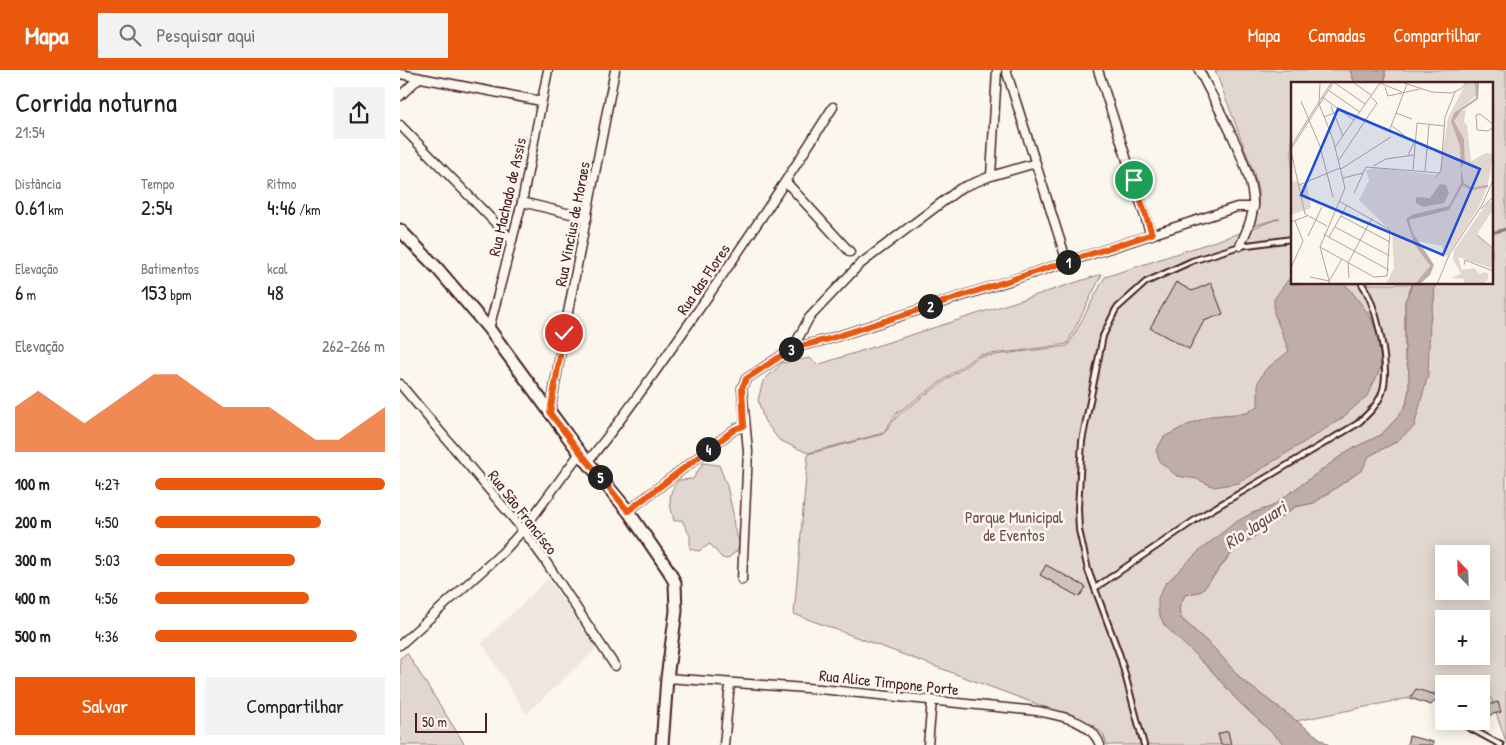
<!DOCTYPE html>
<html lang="pt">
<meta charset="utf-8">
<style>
:root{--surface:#fff;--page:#f2f2f2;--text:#222;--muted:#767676;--accent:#ea580c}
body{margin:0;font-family:"Patrick Hand",sans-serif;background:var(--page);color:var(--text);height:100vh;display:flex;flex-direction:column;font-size:19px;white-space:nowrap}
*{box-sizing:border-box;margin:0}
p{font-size:16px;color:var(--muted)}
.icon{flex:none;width:28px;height:28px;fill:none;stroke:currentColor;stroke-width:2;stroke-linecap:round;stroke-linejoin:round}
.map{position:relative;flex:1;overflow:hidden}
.side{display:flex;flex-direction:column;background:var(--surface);width:400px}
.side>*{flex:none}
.needle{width:32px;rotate:337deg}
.fabs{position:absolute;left:1035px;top:475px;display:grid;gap:10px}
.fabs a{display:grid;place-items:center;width:55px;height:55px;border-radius:0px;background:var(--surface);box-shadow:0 2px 12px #0003;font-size:25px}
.scale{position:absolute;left:15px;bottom:12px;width:72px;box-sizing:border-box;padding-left:5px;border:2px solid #4a1f2b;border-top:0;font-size:14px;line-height:18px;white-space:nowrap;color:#4a1f2b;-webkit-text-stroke:4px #fbf7ec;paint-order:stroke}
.pin{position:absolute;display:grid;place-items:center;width:42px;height:42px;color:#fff;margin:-21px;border:2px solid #fff;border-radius:50%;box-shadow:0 1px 5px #0007}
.km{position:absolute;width:25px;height:25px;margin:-12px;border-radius:50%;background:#222;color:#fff;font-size:14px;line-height:25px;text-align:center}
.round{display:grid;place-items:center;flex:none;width:52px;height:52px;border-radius:0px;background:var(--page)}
.overview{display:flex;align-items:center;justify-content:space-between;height:85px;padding:0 15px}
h1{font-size:28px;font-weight:600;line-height:38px}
.metrics{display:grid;grid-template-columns:repeat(3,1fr);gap:8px;height:85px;padding:5px 15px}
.metrics div{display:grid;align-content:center}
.metrics b{font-size:21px;font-weight:600}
.metrics small{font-size:14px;font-weight:400}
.metrics p{font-size:14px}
.chart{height:140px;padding:10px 15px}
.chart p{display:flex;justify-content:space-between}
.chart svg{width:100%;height:90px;margin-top:5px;fill:var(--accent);opacity:.7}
.cta{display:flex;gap:10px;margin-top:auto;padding:10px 15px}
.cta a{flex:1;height:58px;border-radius:0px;background:var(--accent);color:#fff;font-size:20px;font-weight:600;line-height:58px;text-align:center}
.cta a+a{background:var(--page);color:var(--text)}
ul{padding:0 15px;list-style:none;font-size:16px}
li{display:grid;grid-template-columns:80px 60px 1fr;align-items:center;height:38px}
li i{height:12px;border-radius:6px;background:var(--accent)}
header{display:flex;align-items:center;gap:30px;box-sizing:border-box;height:70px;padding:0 25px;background:var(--accent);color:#fff}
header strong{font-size:24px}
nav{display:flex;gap:28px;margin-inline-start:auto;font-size:18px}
.search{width:350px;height:45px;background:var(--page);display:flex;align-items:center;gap:12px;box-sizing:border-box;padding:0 18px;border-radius:0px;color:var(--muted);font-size:19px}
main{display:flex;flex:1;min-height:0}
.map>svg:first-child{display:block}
.built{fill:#eee7de}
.green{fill:#e2d7d0;stroke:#967b7e;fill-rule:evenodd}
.water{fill:#bfadaa;stroke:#907477}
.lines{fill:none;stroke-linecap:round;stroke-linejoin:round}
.stream{stroke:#907477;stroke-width:3}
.building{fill:#cfc2bc;stroke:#4a1f2b}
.lane-casing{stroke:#4a1f2b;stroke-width:8}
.street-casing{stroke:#4a1f2b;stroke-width:11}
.secondary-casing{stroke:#4a1f2b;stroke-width:15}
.lane{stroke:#fbf7ec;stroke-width:4}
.street{stroke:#fbf7ec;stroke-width:8}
.secondary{stroke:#fbf7ec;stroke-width:11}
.route-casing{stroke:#fff;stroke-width:10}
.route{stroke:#ea580c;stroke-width:6}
.labels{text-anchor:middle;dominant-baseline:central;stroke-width:5;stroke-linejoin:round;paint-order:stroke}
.street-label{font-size:16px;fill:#4a1f2b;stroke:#fbf7ec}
.park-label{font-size:16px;fill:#704d54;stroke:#fbf7ec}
.water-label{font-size:18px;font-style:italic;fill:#6d4a51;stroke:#fbf7ec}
.inset-river{fill:none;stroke:#bfadaa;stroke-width:2.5}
.inset-road{fill:none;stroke:#b4a19f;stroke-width:1}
.view{fill:#1d4ed8;fill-opacity:0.15;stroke:#1d4ed8;stroke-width:2.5}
.inset-edge{fill:none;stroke:#4a1f2b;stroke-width:2.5}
</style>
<header>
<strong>Mapa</strong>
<div class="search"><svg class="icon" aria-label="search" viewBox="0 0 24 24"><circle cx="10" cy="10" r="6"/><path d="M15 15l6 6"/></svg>Pesquisar aqui</div>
<nav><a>Mapa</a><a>Camadas</a><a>Compartilhar</a></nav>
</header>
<main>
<section class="side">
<div class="overview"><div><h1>Corrida noturna</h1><p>21:54</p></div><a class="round"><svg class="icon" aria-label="share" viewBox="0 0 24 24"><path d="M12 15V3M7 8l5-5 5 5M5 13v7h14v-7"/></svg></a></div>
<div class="metrics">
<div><p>Distância</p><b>0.61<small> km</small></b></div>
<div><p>Tempo</p><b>2:54</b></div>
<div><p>Ritmo</p><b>4:46<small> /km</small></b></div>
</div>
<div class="metrics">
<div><p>Elevação</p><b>6<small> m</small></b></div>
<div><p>Batimentos</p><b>153<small> bpm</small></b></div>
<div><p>kcal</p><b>48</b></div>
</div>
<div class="chart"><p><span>Elevação</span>262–266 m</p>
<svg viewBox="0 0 160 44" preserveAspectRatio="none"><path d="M0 44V22L10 14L20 22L30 30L40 22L50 14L60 6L70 6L80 14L90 22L100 22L110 22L120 30L130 38L140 38L150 30L160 22V44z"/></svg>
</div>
<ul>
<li><b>100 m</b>4:27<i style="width:100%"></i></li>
<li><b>200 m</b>4:50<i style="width:72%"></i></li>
<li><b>300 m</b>5:03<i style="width:61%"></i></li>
<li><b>400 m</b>4:56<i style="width:67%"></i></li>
<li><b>500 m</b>4:36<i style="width:88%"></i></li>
</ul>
<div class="cta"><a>Salvar</a><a>Compartilhar</a></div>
</section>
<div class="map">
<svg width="1106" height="675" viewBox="0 0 1106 675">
<rect width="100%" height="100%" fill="#fbf7ec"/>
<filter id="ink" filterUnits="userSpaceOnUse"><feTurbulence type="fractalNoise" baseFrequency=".02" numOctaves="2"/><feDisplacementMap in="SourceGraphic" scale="10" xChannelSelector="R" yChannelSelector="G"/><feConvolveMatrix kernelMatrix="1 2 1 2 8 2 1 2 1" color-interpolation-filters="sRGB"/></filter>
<g filter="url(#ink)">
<path class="built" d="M148,509l49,69 -71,66 -44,-71z"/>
<g class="green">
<path d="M815,0h135l5,14h-63v200h120l-1,4 -6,13v56l4,14v18l-3,16 -11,15 -14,15 -32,15 -78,57 -19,6 -94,85 43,63 10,9 26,30 48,45h-178l-4,-11 -10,-9 -299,-111 14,-160 75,-20 16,-20 79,-57 90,-11 37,-69 135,-44 40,-15 -27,8 5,-16v-19l-4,-18z"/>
<path d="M985,0h121v672l-15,-44 -10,1v-15h-37v7l-148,30 -54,-41 -27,-31 -34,-31 -2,-10 6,-13 17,-4 30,-38 63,-46 19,-4 48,-33 7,-14 27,-14 34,-121 4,-21 1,-16h57v-200h-107zM1044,484h37v37h-37zM1044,549h37v37h-37z"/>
<path d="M702,204l-35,70 -48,7 -41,4 -81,58 -14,20 -75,20 -29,-13 -15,-20 -6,-20 5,-19 19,-18 28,-5 7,7z"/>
<path d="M303,393l16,2 8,21 6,27 1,14 6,17 -3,7 -10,8 -5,-1 -12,-14 -11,7 -9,-2v-13l-8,-16 -8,1c-4,-16 -8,-27 5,-41l14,-1z"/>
<path d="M7,583l58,92h-65v-87z"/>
</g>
<g class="water">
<path d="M950,0h35v14h-30z"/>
<path d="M892,207v7h52l6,5 20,27 9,21 2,31 -14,28 -26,23 -102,64 -25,4 -17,-8 -20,-3 -17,-14 -4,-12 8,-13 19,-10 27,-11 37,-3 11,-7v-24l7,-12 24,-19 -15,-38v-14l14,-19z"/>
<path d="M1012,214h23l-1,16 -4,21 -2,54 -14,52 -18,15 -27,14 -7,14 -48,33 -19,4 -63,45 -30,39 -17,4 -6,13 2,10 34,31 27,31 87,65h-44l-48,-45 -26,-30 -47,-45 -6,-14v-13l7,-14 34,-33 35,-28 18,-10 19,-6 78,-57 32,-15 14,-15 11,-15 3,-16v-18l-4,-14v-56l6,-13z"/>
</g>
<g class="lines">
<path class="stream" d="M1092,163l14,-4"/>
</g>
<g class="building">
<path d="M776,212l16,9 19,-8 12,31 -19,7 -15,28 -39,-21z"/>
<path d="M646,495l40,22 -7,10 -39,-22z"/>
<path d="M1016,619l24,7 -9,9 -21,-7z"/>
<path d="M1098,632l3,10 -19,5 -1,-10z"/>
<path d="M828,661l3,14h-10l-3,-11z"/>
<path d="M1009,666l24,6v3h-26z"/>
</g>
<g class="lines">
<g class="lane-casing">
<g id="lane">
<path d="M695,518l106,-72 156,-92c10,-9 20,-18 25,-31 9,-25 -5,-87 -20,-109"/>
<path d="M1041,640l3,4"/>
<path d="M1054,651l12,5 35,19"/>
<path d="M744,675l-24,-89 -32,-86 -9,-40 -1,-22 4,-67 21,-105 13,-27 30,-27 46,-21 48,-15 52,-7"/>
</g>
</g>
<g class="street-casing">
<g id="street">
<path d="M606,0l61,192"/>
<path d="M698,0l53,165"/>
<path d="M799,0c16,33 56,100 54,136 0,13 -8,28 -13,40"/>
<path d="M0,4l141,27"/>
<path d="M0,26l19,-18"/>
<path d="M0,55l112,115"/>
<path d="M591,106l6,-106"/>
<path d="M386,112l64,70"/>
<path d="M122,132l65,16"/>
<path d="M89,259l33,-127 26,-132"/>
<path d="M393,278l16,-30 50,-53 102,-77 30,-12 45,-13"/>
<path d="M0,314l123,146 21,29 71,107"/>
<path d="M150,343l14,-80 51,-263"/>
<path d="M188,391c31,-37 58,-76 86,-116 55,-78 108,-157 159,-238"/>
<path d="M228,441l107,-82 9,-3"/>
<path d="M342,510l6,-129 -6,-63 4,-9 47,-31 36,-9 408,-132h17"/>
<path d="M0,575l103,-93 20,-22 57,-77"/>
<path d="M267,608l153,11 217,22c23,5 54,9 63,34"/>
<path d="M324,675l6,-62"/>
<path d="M528,675l4,-45"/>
</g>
</g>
<g class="secondary-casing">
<path id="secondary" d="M0,160l37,38 52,61 91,124 48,58 41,60 6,12 1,28 -9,67 -5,67"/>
</g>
<use href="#lane" class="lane"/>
<use href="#street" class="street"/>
<use href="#secondary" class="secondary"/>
</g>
</g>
<g class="lines" filter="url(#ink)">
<g class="route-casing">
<path id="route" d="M164,263l-14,80 30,39 48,59 107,-82 9,-3 -2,-38 4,-9 47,-31 36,-9 323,-105 -18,-54"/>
</g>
<use href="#route" class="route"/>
</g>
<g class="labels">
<g class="street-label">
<text transform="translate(107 127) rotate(-77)">Rua Machado de Assis</text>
<text transform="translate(172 154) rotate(-79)">Rua Vincius de Moraes</text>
<text transform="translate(303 209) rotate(-56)">Rua das Flores</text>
<text transform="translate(123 442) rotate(52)">Rua São Francisco</text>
<text transform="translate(489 612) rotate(6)">Rua Alice Timpone Porte</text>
</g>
<g class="park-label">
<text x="614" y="447">Parque Municipal<tspan x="614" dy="18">de Eventos</tspan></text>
</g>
<g class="water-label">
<text transform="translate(855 455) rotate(-34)">Rio Jaguari</text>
</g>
</g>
<g transform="translate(891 12)">
<rect width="202" height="202" fill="#fbf7ec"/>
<path d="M175,1h9l2,12 -22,18 -4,8 9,26 1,36 -12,23 -43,13 24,49 -15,16h-29l8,-16 -2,-36 -33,-32 10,-20 -3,-10 9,-2 64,7 9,-57zM175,28l-2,12 3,3 4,36 15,-8 7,1 -5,31 -9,22 -33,51 -4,-12 -25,-5 -9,-20 10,-5 27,-5 19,-28 -3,-15 4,-7 -1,-22 -10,-18 7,-10zM7,99l3,4 6,-1 4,24 -20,7v-33zM197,120h5v8l-16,24 16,15v15l-2,4 -33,-11 4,13 12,-2 6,6 5,-2 4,2 -2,7 -6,3h-17v-5l-13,-1 10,-4 -8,-15 1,-9z" fill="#e2d7d0"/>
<path d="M184,1h4l-1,16 -17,12 -7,10 10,18 1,22 -4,7 3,15 -15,27 -40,10 4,13 21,32 -4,10 -10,9h-5l15,-18 -15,-21 -9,-26 8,-5 35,-8 12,-23 -1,-36 -9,-26 3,-8 22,-15zM149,102l6,1 3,8 -5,10 -21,4 -7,-4v-6l14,1z" fill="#bfadaa"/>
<path class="inset-river" d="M172,102l8,5 17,-3"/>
<path class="inset-road" d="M29,1l-1,21 14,35 12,49 -25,59 10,37M44,1l30,21M63,1l17,12M89,1l22,9M113,1l28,9 19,1 10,-4 5,-6M94,5l3,9 32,-7M37,8l32,22M31,15l32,23M10,19l19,45 13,51M40,24l12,30M105,31l16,6M33,35l15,-6M100,43l14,11M203,43l-14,-11 -4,1 1,15 11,1 6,-4M99,47l17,-45M0,64l40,-63M44,65l45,-64M0,67l42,-66M0,69l14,63 22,12M117,73l7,-14M48,78l38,-57 -6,-6M82,84l13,-7 28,-4M50,87l50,-32M122,88l4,-47 27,3M134,89l4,-46M145,95l5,-6 4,-54 10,-25M52,96l20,-5M8,103l41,-17M63,111l12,-26 74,6M190,127l13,-13M50,134l49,26M0,140l16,-6M44,145l55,29M32,152l66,36M186,153l17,14M17,154l14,-29M38,155l18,-32M29,165l54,30 13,-1 3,-46 -51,-29M173,183l1,-5 28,11M0,186l12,-27 -8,-20M19,195l19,4 13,-22M58,196l-1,-15 24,-45M146,202l13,-31 32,-48 12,-27"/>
<path class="view" d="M47,27l142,60 -37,86 -142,-60z"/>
<rect width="202" height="202" class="inset-edge"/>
</g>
</svg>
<div class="fabs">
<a><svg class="needle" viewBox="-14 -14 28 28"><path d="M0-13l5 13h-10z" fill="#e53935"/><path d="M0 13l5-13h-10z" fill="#767676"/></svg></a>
<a>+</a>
<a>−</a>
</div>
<div class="scale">50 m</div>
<div class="pin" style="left:734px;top:110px;background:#1e9e55"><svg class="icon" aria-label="arrive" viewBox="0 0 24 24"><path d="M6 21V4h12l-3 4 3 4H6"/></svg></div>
<div class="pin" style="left:164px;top:263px;background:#d93025"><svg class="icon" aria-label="check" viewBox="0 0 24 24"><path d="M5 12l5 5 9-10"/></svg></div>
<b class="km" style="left:668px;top:192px">1</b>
<b class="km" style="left:530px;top:236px">2</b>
<b class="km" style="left:391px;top:279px">3</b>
<b class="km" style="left:308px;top:379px">4</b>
<b class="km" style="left:200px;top:407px">5</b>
</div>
</main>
